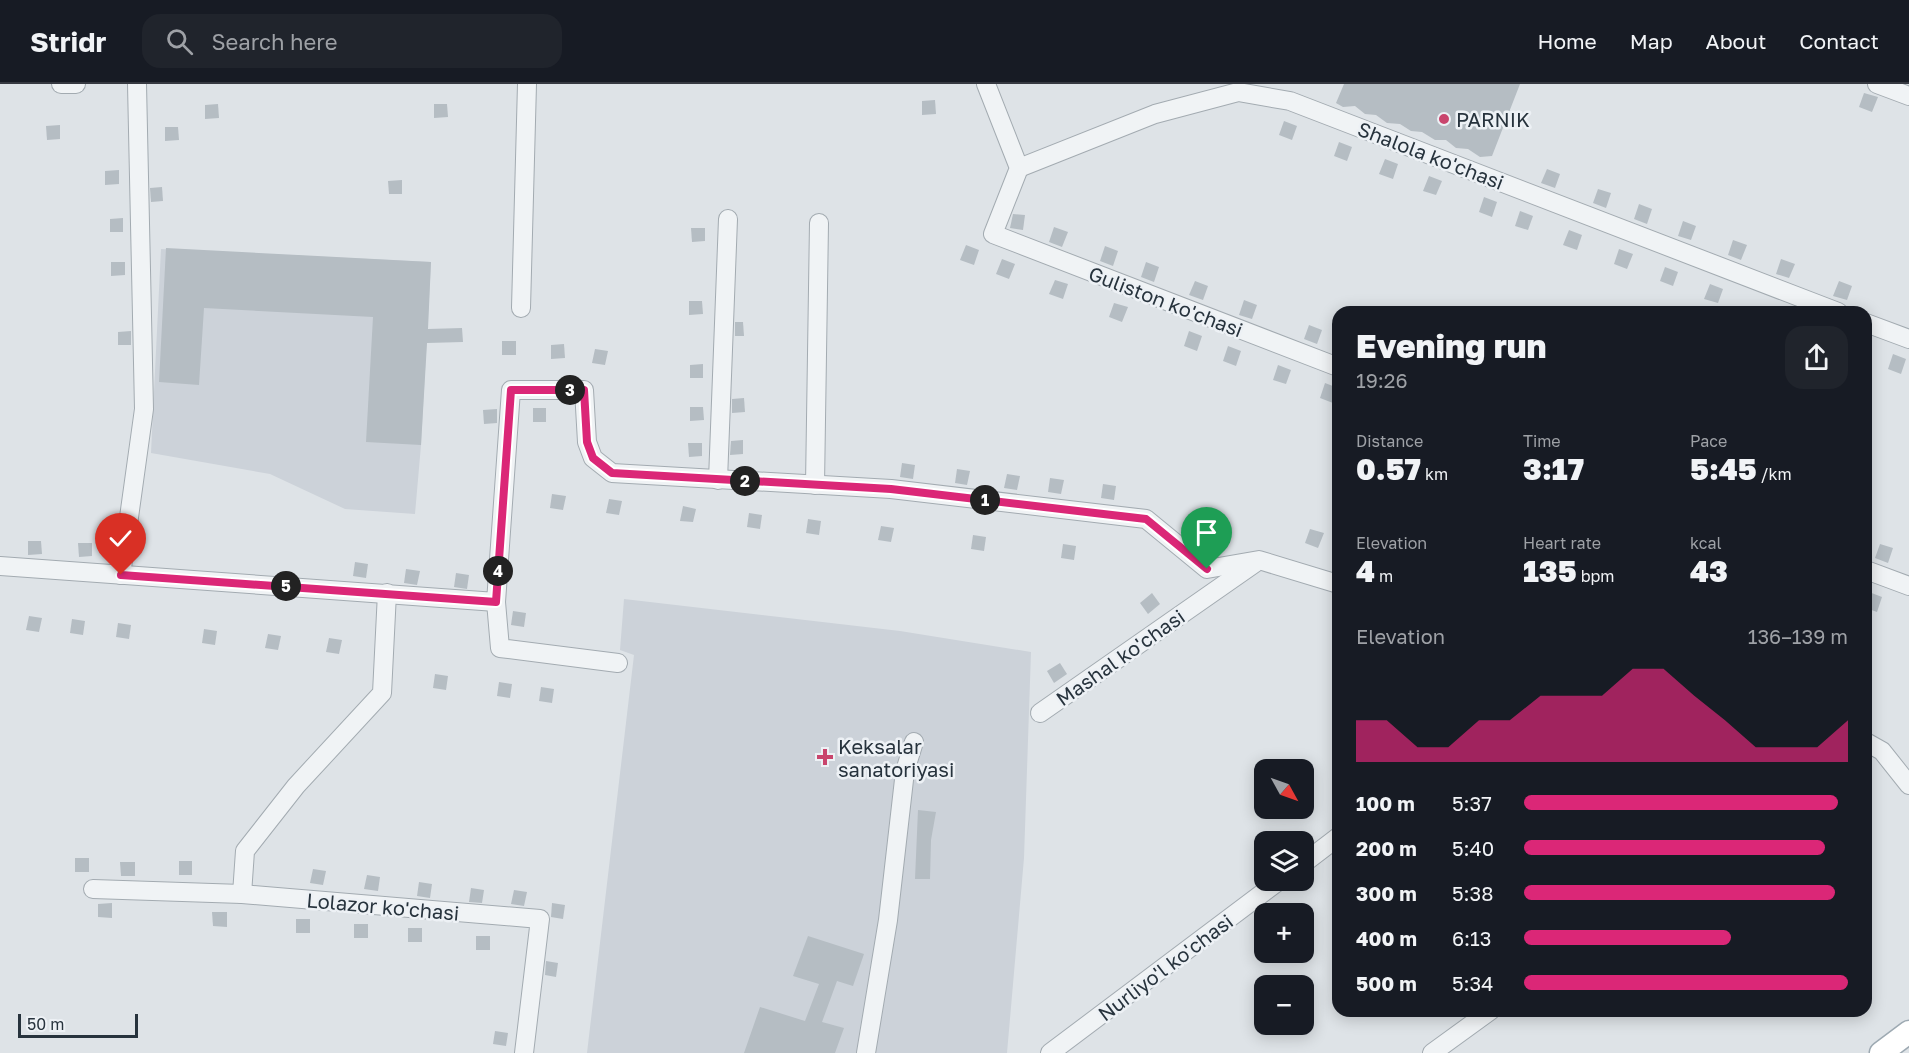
<!DOCTYPE html>
<meta charset="utf-8">
<style>
:root{--surface:#171b24;--page:#20242c;--text:#f1f3f6;--muted:#9ea1a6;--line:#363941;--accent:#db2777}
body{margin:0;font-family:"Golos Text",sans-serif;background:var(--page);color:var(--text);height:100vh;display:flex;flex-direction:column;font-size:22px;white-space:nowrap}
*{box-sizing:border-box;margin:0}
p{font-size:20px;color:var(--muted)}
.icon{flex:none;width:33px;height:33px;fill:none;stroke:currentColor;stroke-width:2;stroke-linecap:round;stroke-linejoin:round}
.map{position:relative;flex:1;overflow:hidden}
.details{position:absolute;left:1332px;top:222px;width:540px;height:711px;display:flex;flex-direction:column;background:var(--surface);border-radius:18px;box-shadow:0 3px 15px #0003}
.details>*{flex:none}
.needle{width:39px;rotate:130deg}
.buttons{position:absolute;left:1254px;top:675px;display:grid;gap:12px}
.buttons a{display:grid;place-items:center;width:60px;height:60px;border-radius:12px;background:var(--surface);box-shadow:0 3px 15px #0003;font-size:30px}
.scale{position:absolute;left:18px;bottom:15px;width:120px;box-sizing:border-box;padding-left:6px;border:3px solid #27333d;border-top:0;font-size:16px;line-height:21px;white-space:nowrap;color:#27333d;-webkit-text-stroke:4px #edf1f5;paint-order:stroke}
.pin{position:absolute;display:grid;place-items:center;width:51px;height:51px;color:#fff;margin:-62px -26px;border-radius:50% 50% 50% 0;rotate:-45deg;box-shadow:0 0 6px #0007}
.pin .icon{rotate:45deg}
.km{position:absolute;width:30px;height:30px;margin:-15px;border-radius:50%;background:#222;color:#fff;font-size:16px;line-height:30px;text-align:center}
.round{display:grid;place-items:center;flex:none;width:63px;height:63px;border-radius:18px;background:var(--page)}
.head{display:flex;align-items:center;justify-content:space-between;height:102px;padding:0 24px}
h1{font-size:33px;font-weight:800;line-height:45px}
.metrics{display:grid;grid-template-columns:repeat(3,1fr);gap:9px;height:102px;padding:6px 24px}
.metrics div{display:grid;align-content:center}
.metrics b{font-size:30px;font-weight:800}
.metrics small{font-size:16px;font-weight:400}
.metrics p{font-size:16px}
.chart{height:168px;padding:12px 24px}
.chart p{display:flex;justify-content:space-between}
.chart svg{width:100%;height:108px;margin-top:6px;fill:var(--accent);opacity:.7}
ul{padding:0 24px;list-style:none;font-size:20px}
li{display:grid;grid-template-columns:96px 72px 1fr;align-items:center;height:45px}
li i{height:15px;border-radius:8px;background:var(--accent)}
header{display:flex;align-items:center;gap:36px;box-sizing:border-box;height:84px;padding:0 30px;background:var(--surface);border-bottom:2px solid var(--line)}
header strong{font-size:28px}
nav{display:flex;gap:33px;margin-inline-start:auto;font-size:21px}
.search{width:420px;height:54px;background:var(--page);display:flex;align-items:center;gap:15px;box-sizing:border-box;padding:0 21px;border-radius:18px;color:var(--muted);font-size:22px}
.map>svg:first-child{display:block}
.built{fill:#ccd2d9}
.building{fill:#b5bdc3}
.lines{fill:none;stroke-linecap:round;stroke-linejoin:round}
.minor-casing{stroke:#a3abb1;stroke-width:20}
.major-casing{stroke:#9da9b2;stroke-width:25}
.minor{stroke:#f0f3f5;stroke-width:18}
.major{stroke:#fff;stroke-width:22}
.route-casing{stroke:#fff;stroke-width:12}
.route{stroke:#db2777;stroke-width:8}
.poi-dot{fill:#c9456d;stroke:#edf1f5;stroke-width:2}
.labels{text-anchor:middle;dominant-baseline:central;stroke-width:5;stroke-linejoin:round;paint-order:stroke}
.poi-label{font-size:20px;fill:#27333d;stroke:#edf1f5;text-anchor:start}
.street-label{font-size:20px;fill:#27333d;stroke:#edf1f5}
</style>
<header>
<strong>Stridr</strong>
<div class="search"><svg class="icon" aria-label="search" viewBox="0 0 24 24"><circle cx="10" cy="10" r="6"/><path d="M15 15l6 6"/></svg>Search here</div>
<nav><a>Home</a><a>Map</a><a>About</a><a>Contact</a></nav>
</header>
<div class="map">
<svg width="1909" height="969" viewBox="0 0 1909 969">
<rect width="100%" height="100%" fill="#dee3e7"/>
<g class="built">
<path d="M161,165l270,13 -10,183 -6,69 -70,-5 -75,-35 -119,-21z"/>
<path d="M624,515l276,32 131,21 -7,206 -17,195h-420l47,-398 -14,-5z"/>
</g>
<g class="building">
<path d="M1344,0h176l-28,72 -12,1 -12,-8 -12,-1 -10,-8h-11l-13,-8 -11,-1 -11,-7 -13,-1 -11,-8 -11,-1 -10,-8 -12,1 -7,-4z"/>
<path d="M1864,9l14,4 -6,15 -13,-5z"/>
<path d="M935,16l1,14 -14,1v-14z"/>
<path d="M218,20l1,14 -14,1v-14z"/>
<path d="M434,20h13l1,13 -14,1z"/>
<path d="M1284,37l13,5 -5,14 -13,-5z"/>
<path d="M60,41v14l-13,1 -1,-14z"/>
<path d="M165,43h13l1,13 -14,1z"/>
<path d="M1339,58l13,5 -5,14 -13,-5z"/>
<path d="M1385,75l13,5 -5,15 -14,-5z"/>
<path d="M1547,85l13,5 -5,14 -14,-5z"/>
<path d="M119,86v14l-14,1v-14z"/>
<path d="M1429,92l13,5 -6,14 -13,-4z"/>
<path d="M402,96v14h-13l-1,-13z"/>
<path d="M162,103l1,14 -12,1 -1,-14z"/>
<path d="M1598,105l13,4 -5,15 -13,-5z"/>
<path d="M1484,113l13,5 -5,15 -13,-5z"/>
<path d="M1639,120l13,5 -5,15 -13,-5z"/>
<path d="M1520,127l13,5 -5,14 -13,-4z"/>
<path d="M1013,130l12,1 -2,15 -13,-2z"/>
<path d="M123,134v14h-13v-13z"/>
<path d="M1683,137l13,5 -5,14 -13,-4z"/>
<path d="M1054,143l14,5 -6,15 -13,-5z"/>
<path d="M691,144h14v13l-13,1z"/>
<path d="M1569,146l13,5 -5,15 -14,-5z"/>
<path d="M1733,156l14,5 -6,15 -13,-5z"/>
<path d="M966,161l13,5 -5,15 -14,-5z"/>
<path d="M1105,162l13,5 -5,15 -13,-5z"/>
<path d="M166,164l265,14 -3,67 34,-1 1,14 -36,1 -6,102 -55,-3 7,-125 -169,-9 -5,77 -40,-3z"/>
<path d="M1619,165l14,5 -6,15 -13,-5z"/>
<path d="M1002,175l13,5 -6,15 -13,-5z"/>
<path d="M1781,175l14,5 -6,14 -13,-4z"/>
<path d="M111,178h14v13l-14,1z"/>
<path d="M1146,178l13,5 -5,15 -13,-5z"/>
<path d="M1665,183l13,5 -5,14 -13,-5z"/>
<path d="M1055,196l13,4 -5,15 -14,-5z"/>
<path d="M1195,197l13,5 -5,14 -14,-5z"/>
<path d="M1839,197l13,5 -5,14 -14,-4z"/>
<path d="M1710,200l13,5 -5,14 -14,-4z"/>
<path d="M1244,216l13,5 -5,14 -13,-4z"/>
<path d="M689,217h13l1,13 -14,1z"/>
<path d="M1114,219l14,4 -6,15 -13,-5z"/>
<path d="M735,238h8l1,14h-9z"/>
<path d="M1309,241l13,5 -5,14 -13,-5z"/>
<path d="M131,247v14h-13v-13z"/>
<path d="M1189,247l13,5 -5,15 -13,-5z"/>
<rect x="502" y="257" width="14" height="14"/>
<path d="M564,260l1,14 -14,1v-14z"/>
<path d="M1228,262l13,5 -5,15 -13,-5z"/>
<path d="M595,265l13,2 -3,14 -13,-2z"/>
<path d="M1893,270l13,5 -5,15 -13,-5z"/>
<path d="M703,280v14h-13v-13z"/>
<path d="M1278,281l13,5 -5,14 -13,-4z"/>
<path d="M1325,299l13,5 -5,15 -13,-5z"/>
<path d="M744,314l1,14 -13,1v-14z"/>
<path d="M690,323h13l1,13 -14,1z"/>
<rect x="533" y="324" width="13" height="14"/>
<path d="M497,325v14l-13,1 -1,-14z"/>
<path d="M743,356v14l-13,1 1,-14z"/>
<path d="M688,359h14v13l-13,1z"/>
<path d="M902,379l13,2 -2,14 -13,-2z"/>
<path d="M957,385l13,2 -3,14 -12,-2z"/>
<path d="M1007,390l13,2 -3,14 -13,-2z"/>
<path d="M1050,394l14,2 -3,14 -13,-2z"/>
<path d="M1103,400l13,2 -2,14 -13,-2z"/>
<path d="M552,410l14,2 -3,14 -13,-2z"/>
<path d="M609,415l13,2 -3,14 -13,-2z"/>
<path d="M683,422l13,3 -3,13 -13,-1z"/>
<path d="M749,429l13,2 -2,14 -13,-2z"/>
<path d="M808,435l13,2 -2,14 -13,-2z"/>
<path d="M881,442l13,2 -3,14 -13,-2z"/>
<path d="M1310,445l14,4 -6,15 -13,-5z"/>
<path d="M973,451l13,2 -2,14 -13,-2z"/>
<path d="M28,457h13l1,13 -14,1z"/>
<path d="M78,459h14v13l-13,1z"/>
<path d="M1063,460l13,2 -2,14 -13,-2z"/>
<path d="M1880,460l13,4 -5,15 -13,-5z"/>
<path d="M355,478l13,2 -2,14 -13,-2z"/>
<path d="M406,485l14,2 -3,14 -13,-2z"/>
<path d="M456,489l13,2 -2,14 -13,-2z"/>
<path d="M1869,508l13,5 -5,15 -11,-4z"/>
<path d="M1152,509l8,11 -12,10 -8,-11z"/>
<path d="M513,527l13,2 -2,14 -13,-2z"/>
<path d="M29,532l13,2 -3,14 -13,-2z"/>
<path d="M72,535l13,2 -2,14 -13,-2z"/>
<path d="M118,539l13,2 -2,14 -13,-2z"/>
<path d="M204,545l13,2 -2,14 -13,-2z"/>
<path d="M268,550l13,2 -3,14 -13,-2z"/>
<path d="M329,554l13,2 -3,14 -13,-2z"/>
<path d="M1060,579l7,11 -13,9 -7,-12z"/>
<path d="M435,590l13,2 -2,14 -13,-2z"/>
<path d="M499,598l13,2 -2,14 -13,-2z"/>
<path d="M541,603l13,2 -2,14 -13,-2z"/>
<path d="M918,726l18,2 -5,28 -1,39h-15z"/>
<rect x="75" y="774" width="14" height="14"/>
<rect x="179" y="777" width="13" height="14"/>
<path d="M120,778h15v14h-14z"/>
<path d="M313,785l13,2 -3,14 -13,-2z"/>
<path d="M367,791l13,2 -2,14 -14,-2z"/>
<path d="M419,798l13,2 -2,14 -13,-2z"/>
<path d="M471,804l13,2 -2,13 -13,-1z"/>
<path d="M514,806l13,2 -3,14 -13,-2z"/>
<path d="M112,819v15l-14,-1v-13z"/>
<path d="M552,819l13,2 -2,14 -12,-2z"/>
<path d="M212,828h15v15l-14,-1z"/>
<rect x="296" y="835" width="14" height="14"/>
<rect x="354" y="840" width="14" height="14"/>
<rect x="408" y="844" width="14" height="14"/>
<rect x="476" y="852" width="14" height="14"/>
<path d="M808,852l56,18 -11,32 -16,-5 -15,41 22,6 -9,25h-91l16,-46 45,14 14,-37 -26,-8z"/>
<path d="M546,877l12,2 -2,14 -11,-2z"/>
<path d="M495,947l13,2 -2,13 -13,-2z"/>
</g>
<g class="lines">
<g class="minor-casing">
<g id="minor">
<path d="M61,0h15"/>
<path d="M986,0l33,84 -26,66 345,133"/>
<path d="M1877,0l32,12"/>
<path d="M1019,84l136,-54 83,-22 52,9 548,211"/>
<path d="M521,224l6,-224"/>
<path d="M1866,239l43,16"/>
<path d="M718,396l10,-261"/>
<path d="M815,401l4,-262"/>
<path d="M0,482l496,36 15,-212h73l3,52 6,16 19,15 279,16 255,30 61,50 52,-9 79,24"/>
<path d="M1866,486l43,16"/>
<path d="M121,491l23,-166 -7,-325"/>
<path d="M496,518l4,46 118,15"/>
<path d="M1040,629l215,-150"/>
<path d="M1866,658l16,9 27,34"/>
<path d="M1304,779l34,-26"/>
<path d="M93,805l149,5 298,25 -16,134"/>
<path d="M242,810l3,-43 51,-65 86,-93 5,-100"/>
<path d="M866,969l22,-133 17,-149 9,-29"/>
<path d="M1050,969l230,-173"/>
<path d="M1432,969l58,-42"/>
</g>
</g>
<g class="major-casing">
<path id="major" d="M1881,969l28,-21"/>
</g>
<use href="#minor" class="minor"/>
<use href="#major" class="major"/>
</g>
<g class="lines">
<g class="route-casing">
<path id="route" d="M121,491l375,27 15,-212h73l3,52 6,16 19,15 279,16 255,30 61,50"/>
</g>
<use href="#route" class="route"/>
</g>
<g class="poi-dot">
<circle cx="1444" cy="35" r="6"/>
<path d="M822 664h6v6h6v6h-6v6h-6v-6h-6v-6h6z"/>
</g>
<g class="labels">
<g class="poi-label">
<text x="1456" y="35">PARNIK</text>
<text x="838" y="662">Keksalar<tspan x="838" dy="23">sanatoriyasi</tspan></text>
</g>
<g class="street-label">
<text transform="translate(1431 71) rotate(21)">Shalola ko'chasi</text>
<text transform="translate(1166 217) rotate(21)">Guliston ko'chasi</text>
<text transform="translate(1120 573) rotate(-35)">Mashal ko'chasi</text>
<text transform="translate(383 822) rotate(5)">Lolazor ko'chasi</text>
<text transform="translate(1165 883) rotate(-37)">Nurliyo'l ko'chasi</text>
</g>
</g>
</svg>
<div class="buttons">
<a><svg class="needle" viewBox="-14 -14 28 28"><path d="M0-13l5 13h-10z" fill="#e53935"/><path d="M0 13l5-13h-10z" fill="#9ea1a6"/></svg></a>
<a><svg class="icon" aria-label="layers" viewBox="0 0 24 24"><path d="M12 4l9 5-9 5-9-5zM3 14l9 5 9-5"/></svg></a>
<a>+</a>
<a>−</a>
</div>
<div class="scale">50 m</div>
<div class="pin" style="left:1207px;top:485px;background:#1e9e55"><svg class="icon" aria-label="arrive" viewBox="0 0 24 24"><path d="M6 21V4h12l-3 4 3 4H6"/></svg></div>
<div class="pin" style="left:121px;top:491px;background:#d93025"><svg class="icon" aria-label="check" viewBox="0 0 24 24"><path d="M5 12l5 5 9-10"/></svg></div>
<b class="km" style="left:985px;top:416px">1</b>
<b class="km" style="left:745px;top:397px">2</b>
<b class="km" style="left:570px;top:306px">3</b>
<b class="km" style="left:498px;top:487px">4</b>
<b class="km" style="left:286px;top:502px">5</b>
<section class="details">
<div class="head"><div><h1>Evening run</h1><p>19:26</p></div><a class="round"><svg class="icon" aria-label="share" viewBox="0 0 24 24"><path d="M12 15V3M7 8l5-5 5 5M5 13v7h14v-7"/></svg></a></div>
<div class="metrics">
<div><p>Distance</p><b>0.57<small> km</small></b></div>
<div><p>Time</p><b>3:17</b></div>
<div><p>Pace</p><b>5:45<small> /km</small></b></div>
</div>
<div class="metrics">
<div><p>Elevation</p><b>4<small> m</small></b></div>
<div><p>Heart rate</p><b>135<small> bpm</small></b></div>
<div><p>kcal</p><b>43</b></div>
</div>
<div class="chart"><p><span>Elevation</span>136–139 m</p>
<svg viewBox="0 0 160 44" preserveAspectRatio="none"><path d="M0 44V27L10 27L20 38L30 38L40 27L50 27L60 17L70 17L80 17L90 6L100 6L110 17L120 27L130 38L140 38L150 38L160 27V44z"/></svg>
</div>
<ul>
<li><b>100 m</b>5:37<i style="width:97%"></i></li>
<li><b>200 m</b>5:40<i style="width:93%"></i></li>
<li><b>300 m</b>5:38<i style="width:96%"></i></li>
<li><b>400 m</b>6:13<i style="width:64%"></i></li>
<li><b>500 m</b>5:34<i style="width:100%"></i></li>
</ul>
</section>
</div>
